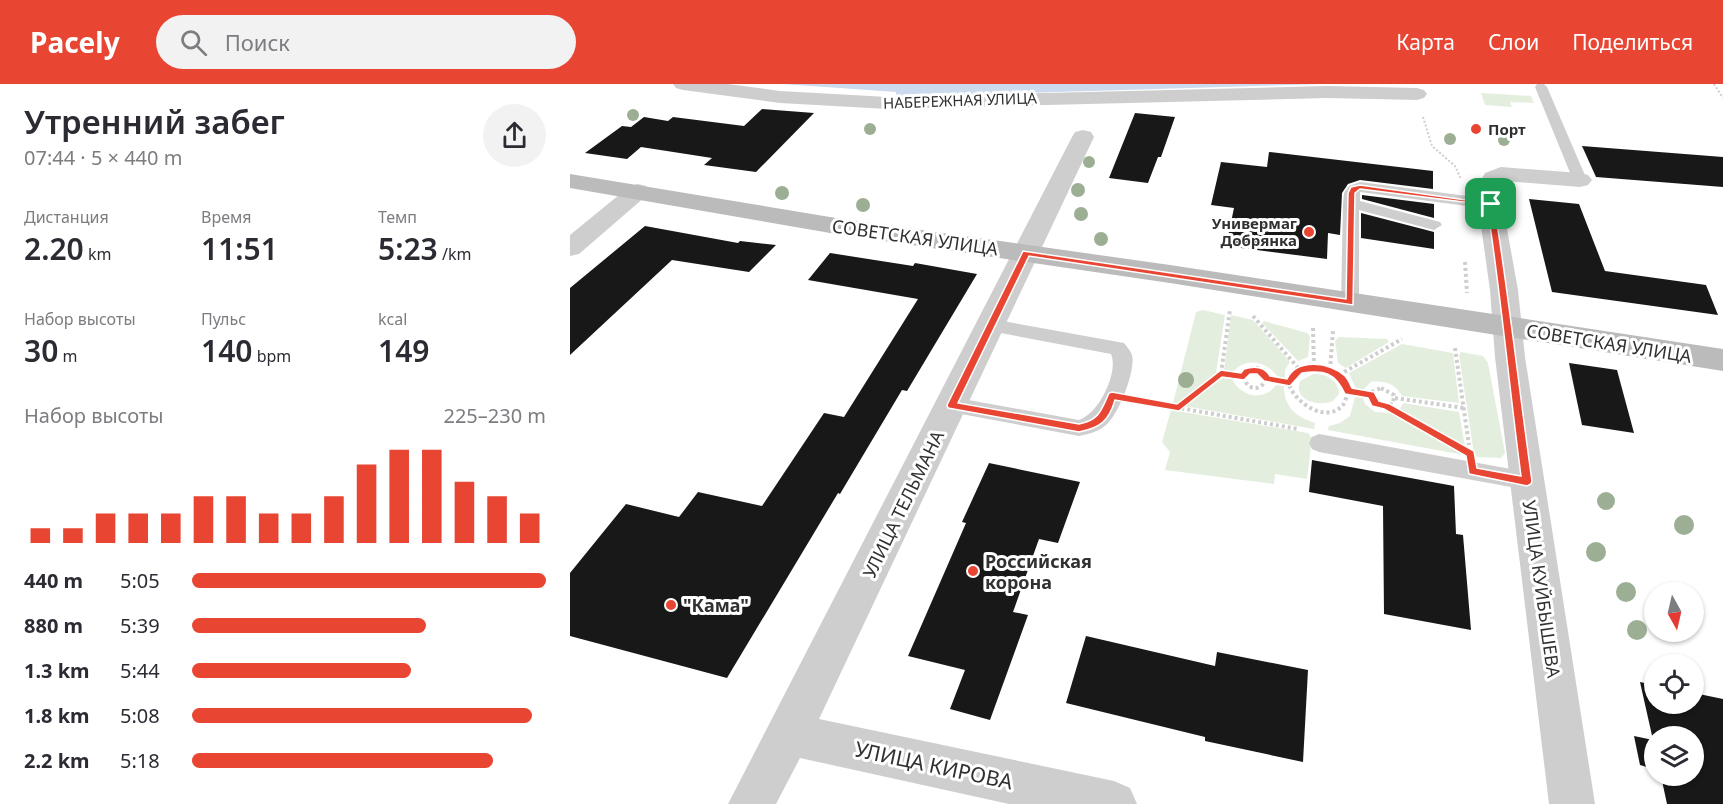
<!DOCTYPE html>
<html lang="ru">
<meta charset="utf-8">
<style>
:root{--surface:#fff;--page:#f2f2f3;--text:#2b2b33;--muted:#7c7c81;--accent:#e84533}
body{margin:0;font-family:"Noto Sans",sans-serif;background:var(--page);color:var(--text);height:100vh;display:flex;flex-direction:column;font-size:22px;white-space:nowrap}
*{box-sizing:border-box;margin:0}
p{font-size:20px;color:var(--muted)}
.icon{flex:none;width:33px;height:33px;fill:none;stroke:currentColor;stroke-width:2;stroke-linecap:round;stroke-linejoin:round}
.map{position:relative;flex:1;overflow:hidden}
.sheet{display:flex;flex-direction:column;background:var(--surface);width:570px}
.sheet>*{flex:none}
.needle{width:39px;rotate:172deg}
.tools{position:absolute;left:1074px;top:498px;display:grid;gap:12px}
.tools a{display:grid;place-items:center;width:60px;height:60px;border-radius:50%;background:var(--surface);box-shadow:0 2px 4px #0004;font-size:30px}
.pin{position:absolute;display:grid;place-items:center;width:51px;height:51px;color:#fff;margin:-26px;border-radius:12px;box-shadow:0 3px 9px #0006}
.round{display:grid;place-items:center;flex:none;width:63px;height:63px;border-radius:32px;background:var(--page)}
.summary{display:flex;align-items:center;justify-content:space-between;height:102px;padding:0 24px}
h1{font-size:33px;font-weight:600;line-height:45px}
.stats{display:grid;grid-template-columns:repeat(3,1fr);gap:9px;height:102px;padding:6px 24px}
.stats div{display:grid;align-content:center}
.stats b{font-size:30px;font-weight:600}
.stats small{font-size:16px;font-weight:400}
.stats p{font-size:16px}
.chart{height:168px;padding:12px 24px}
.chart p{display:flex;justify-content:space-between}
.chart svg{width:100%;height:108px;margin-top:6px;stroke:var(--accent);stroke-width:6}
ul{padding:0 24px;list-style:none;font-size:20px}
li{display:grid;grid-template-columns:96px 72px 1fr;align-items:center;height:45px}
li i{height:15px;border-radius:8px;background:var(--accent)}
header{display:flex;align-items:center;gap:36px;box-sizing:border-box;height:84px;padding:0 30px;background:var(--accent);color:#fff}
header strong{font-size:28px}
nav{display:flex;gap:33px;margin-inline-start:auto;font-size:21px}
.search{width:420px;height:54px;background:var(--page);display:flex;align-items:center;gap:15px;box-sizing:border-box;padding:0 21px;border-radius:33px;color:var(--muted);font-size:22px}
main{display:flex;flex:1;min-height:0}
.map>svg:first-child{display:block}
.green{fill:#e4eedf}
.water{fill:#cbdaed}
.building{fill:#181818}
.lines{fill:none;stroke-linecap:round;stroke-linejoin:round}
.path-far1{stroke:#cecece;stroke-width:2;stroke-dasharray:2 2;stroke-linecap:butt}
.path{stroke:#cecece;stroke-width:4;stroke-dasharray:3 3;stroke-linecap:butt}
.lane{fill:#cecece;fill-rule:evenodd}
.street{fill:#cecece;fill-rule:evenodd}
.secondary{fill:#bbb;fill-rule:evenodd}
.tree{fill:#9caf94}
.route{fill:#e84533;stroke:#fff;stroke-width:1.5;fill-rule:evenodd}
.poi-dot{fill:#e84533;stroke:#fff;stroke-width:2}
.labels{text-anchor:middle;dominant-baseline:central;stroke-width:6;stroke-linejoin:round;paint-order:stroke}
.far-street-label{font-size:15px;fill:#313131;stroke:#fff}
.far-poi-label{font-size:15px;font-weight:bold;fill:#313131;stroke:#fff;text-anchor:start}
.street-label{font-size:18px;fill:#313131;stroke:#fff}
.poi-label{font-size:18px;font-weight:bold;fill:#313131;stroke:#fff;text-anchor:start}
.near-street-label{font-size:21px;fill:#313131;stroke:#fff}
</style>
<header>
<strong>Pacely</strong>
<div class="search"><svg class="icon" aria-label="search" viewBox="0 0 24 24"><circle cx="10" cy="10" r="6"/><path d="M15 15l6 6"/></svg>Поиск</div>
<nav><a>Карта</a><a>Слои</a><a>Поделиться</a></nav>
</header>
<main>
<section class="sheet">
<div class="summary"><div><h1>Утренний забег</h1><p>07:44 · 5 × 440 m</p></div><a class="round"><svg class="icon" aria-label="share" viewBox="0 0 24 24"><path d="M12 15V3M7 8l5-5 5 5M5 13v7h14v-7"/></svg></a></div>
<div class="stats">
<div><p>Дистанция</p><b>2.20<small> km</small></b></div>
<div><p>Время</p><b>11:51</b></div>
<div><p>Темп</p><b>5:23<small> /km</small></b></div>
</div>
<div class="stats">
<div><p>Набор высоты</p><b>30<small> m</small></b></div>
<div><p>Пульс</p><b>140<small> bpm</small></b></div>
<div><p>kcal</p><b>149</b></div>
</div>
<div class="chart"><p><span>Набор высоты</span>225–230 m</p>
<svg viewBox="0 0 160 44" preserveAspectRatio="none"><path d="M5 44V38M15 44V38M25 44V32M35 44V32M45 44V32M55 44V25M65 44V25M75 44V32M85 44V32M95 44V25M105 44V12M115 44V6M125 44V6M135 44V19M145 44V25M155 44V32"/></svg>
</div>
<ul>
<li><b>440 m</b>5:05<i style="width:100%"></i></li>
<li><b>880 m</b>5:39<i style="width:66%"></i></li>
<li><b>1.3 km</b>5:44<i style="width:62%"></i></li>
<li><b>1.8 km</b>5:08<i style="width:96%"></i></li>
<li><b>2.2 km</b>5:18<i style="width:85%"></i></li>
</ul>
</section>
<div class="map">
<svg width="1153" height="720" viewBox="0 0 1153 720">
<rect width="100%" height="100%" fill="#fff"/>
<g class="green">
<path d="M911,9l50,3 3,7 -24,-1 2,5 -27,-2z"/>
<path d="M633,226l22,5 -9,58 -38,30h-5l23,-91z"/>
<path d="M661,231l22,5 37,42 -5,8v8l-8,-2c-11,-15 -31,-19 -44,-4l-9,-2z"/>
<path d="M694,237l43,12 3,3 -2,21 -10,4 -36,-38z"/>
<path d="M769,253l48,2 2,3 -43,26 -8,-5 -3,-22z"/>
<path d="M832,260l51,9 6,50 -57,-7c-6,-12 -18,-16 -31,-14l-8,8 -7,-1 -7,-16z"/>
<path d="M891,268l22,4 5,7 17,90 -4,5 -24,-1 -3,-3 -15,-99z"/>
<path d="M743,290c13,0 25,5 26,20l-6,7c-14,6 -40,0 -33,-20z"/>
<path d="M653,294l9,1c9,18 32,23 44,6l8,1c0,21 12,31 31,37l-1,6 -130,-23z"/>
<path d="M785,313l8,1 2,6 10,8 19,1 71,40 -1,2 -136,-25 1,-4 11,-3 10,-7z"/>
<path d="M833,319l56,9 6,35 -66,-36z"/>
<path d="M601,326l137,23 4,5 -5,41 -32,-5 -1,10 -109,-14 5,-18 -8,-10z"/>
</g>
<path class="water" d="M213,0h539l-426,13v-5z"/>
<g class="building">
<path d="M192,25l52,4 -58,59 -52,-7 8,-7 -71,-11 -14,12 -42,-6 37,-27 9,1 13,-10 24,4 5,-4 71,9z"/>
<path d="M565,29l40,4 -14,40h-3l-10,26 -39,-5z"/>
<path d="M1012,62l141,11v30l-127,-10z"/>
<path d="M699,68l164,19v18l-73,-9 -12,4 -6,9 -2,42 -12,-2 -1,26 -101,-13 8,-38 -23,-3 10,-43 46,5z"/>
<path d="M792,111l72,9v14l-72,-19z"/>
<path d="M959,115l50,5 26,67 101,14 12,30 -166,-23z"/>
<path d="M791,129l73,19v17l-73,-11z"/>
<path d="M75,142l93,17 2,-2 36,4 -27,27 -77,-12 -102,95v-67z"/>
<path d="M260,169l83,13 2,-3 62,11 -70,117 -5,-1 -62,104 -2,-1 -111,185 -157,-42v-63l56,-69 53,13 19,-25 64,14 62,-93 20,4 74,-118 -110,-19z"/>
<path d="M999,279l48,7 17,63 -52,-8z"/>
<path d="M742,376l142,26 2,48 7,1 8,95 -87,-16 -1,-108 -74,-14z"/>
<path d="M419,379l91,19 -22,61 -19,-4 -26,73 15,3 -38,105 -40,-11 15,-39 -57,-14 58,-133 -4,-1z"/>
<path d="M516,552l129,30 2,-14 91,18 -5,92 -98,-21v-4l-139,-34z"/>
<path d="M1070,598l14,3v19h40v-11l29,6v105h-56l-6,-28h33v-40h-40v33l-14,-4 -6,-29 19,4z"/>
</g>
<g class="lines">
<g class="path-far1">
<path d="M1144,0l9,14"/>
<path d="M853,33l9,29 23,20 6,13"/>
</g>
<g class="path">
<path d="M895,178l2,31"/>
<path d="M683,232l47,54"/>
<path d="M743,244l1,39"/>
<path d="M885,264l14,97"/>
<path d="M736,283c20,-1 35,5 43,24 -2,4 -4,11 -6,14 -17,19 -46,-2 -53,-18l3,-11z"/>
<circle cx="685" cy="294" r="10"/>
<path d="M760,286l3,-39"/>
<path d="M651,289l23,4"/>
<path d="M769,291l63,-36"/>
<path d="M697,295l23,4"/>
<path d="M811,304l13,7 -1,9 -10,2 -10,-5 -1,-9z"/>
<path d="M779,307l22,4"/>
<path d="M825,314l69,10"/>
<path d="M570,317l158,28"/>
<path d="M817,323l51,29"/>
<path d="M609,324l42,-35 9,-63"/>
</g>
<g class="lane">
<path d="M967,0h7l3,3 40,93 -2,3 -5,1 -7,-4 -38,-93z"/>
<path d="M790,98l130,17 8,5 -8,5 -130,-17v9l80,21 2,3 -8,5 -75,-20v93l-3,4h-12l-3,-4 2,-99 1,-11 5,-7z"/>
<path d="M421,235l133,24c3,4 6,7 8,12 4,16 -14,60 -26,70 -8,7 -18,9 -27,11l-134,-25 -3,-6 3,-6 7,-2 127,23c20,-6 40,-48 32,-66l-126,-24 -3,-5 3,-5z"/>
<path d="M749,350l208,38 8,2 3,7 -3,7 -8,2 -208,-38 -7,-3 -3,-6 3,-6z"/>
</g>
<g class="street">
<path d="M103,0h55l52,7 108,6 439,-11 90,2 7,2 3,4 -3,4 -7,2 -90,-2 -439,11 -108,-6 -97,-13 -7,-2z"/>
<path d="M513,46l8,2 3,5 -275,582 295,62 16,7 7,16h-128l-209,-46 -24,46h-48l344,-667 3,-5z"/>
<path d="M931,83l79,6 8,2 4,5 -4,5 -8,2 -75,-6 -5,9 18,100 7,67 70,447h-46l-54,-447 -5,-67 -14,-100 9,-17z"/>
<path d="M68,100l8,2 4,5 -4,5 -67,58 -9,2v-21l60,-49z"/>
</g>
<path class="secondary" d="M0,90l266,44 334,47 553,84v22l-553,-88 -334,-49 -266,-46z"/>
</g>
<g class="tree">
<circle cx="63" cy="31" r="6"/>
<circle cx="300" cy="45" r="6"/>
<circle cx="880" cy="55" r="6"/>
<circle cx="934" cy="56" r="6"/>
<circle cx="519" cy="78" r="6"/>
<circle cx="508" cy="106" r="7"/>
<circle cx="212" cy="109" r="7"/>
<circle cx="293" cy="121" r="7"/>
<circle cx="511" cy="130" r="7"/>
<circle cx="531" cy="155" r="7"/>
<circle cx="616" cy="296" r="8"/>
<circle cx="1036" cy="417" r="9"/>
<circle cx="1114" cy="441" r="10"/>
<circle cx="1026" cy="468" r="10"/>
<circle cx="1056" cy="508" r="10"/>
<circle cx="1067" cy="546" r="10"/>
</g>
<path class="route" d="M790,101l134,19c15,92 25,185 38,277l-1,3 -4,2 -58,-12 -3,-18 -82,-47 -12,-3 -4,-8 -23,-4c-10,-21 -20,-24 -43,-21l-12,13 -26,-5 -7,-7h-7l-6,6 -22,-3 -43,34 -64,-11c-6,21 -15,28 -36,32l-131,-24 -1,-3 76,-154 323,48 2,-106 3,-6zM790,105l127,16c14,90 22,181 34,271l-44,-8 -3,-17 -84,-47 -11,-3 -5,-9 -22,-4c-2,-4 -4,-9 -7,-12 -15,-14 -48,-18 -58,3l-17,-3c-6,-10 -16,-10 -26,-7l-3,4 -20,-3 -44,34 -65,-12 -3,1c-8,18 -10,27 -30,31l-121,-21 71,-147 324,49 2,-112z"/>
<g class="poi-dot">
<circle cx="906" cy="45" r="6"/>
<circle cx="739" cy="148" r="6"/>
<circle cx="403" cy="487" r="6"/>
<circle cx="101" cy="521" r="6"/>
</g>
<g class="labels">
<g class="far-street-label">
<text transform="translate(390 16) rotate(-2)">НАБЕРЕЖНАЯ УЛИЦА</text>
</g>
<g class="far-poi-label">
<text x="918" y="45">Порт</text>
<text x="727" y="139" text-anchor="end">Универмаг<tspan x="727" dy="17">Добрянка</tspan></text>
</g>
<g class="street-label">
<text transform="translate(345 153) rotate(8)">СОВЕТСКАЯ УЛИЦА</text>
<text transform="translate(1039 259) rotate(9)">СОВЕТСКАЯ УЛИЦА</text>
<text transform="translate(333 420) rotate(-64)">УЛИЦА ТЕЛЬМАНА</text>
<text transform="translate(972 505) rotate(82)">УЛИЦА КУЙБЫШЕВА</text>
</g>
<g class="poi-label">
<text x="415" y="477">Российская<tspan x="415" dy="21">корона</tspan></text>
<text x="113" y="521">"Кама"</text>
</g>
<g class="near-street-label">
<text transform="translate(364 681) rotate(12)">УЛИЦА КИРОВА</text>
</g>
</g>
</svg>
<div class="tools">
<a><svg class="needle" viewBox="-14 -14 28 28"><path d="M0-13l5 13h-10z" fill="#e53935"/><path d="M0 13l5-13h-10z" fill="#7c7c81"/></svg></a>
<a><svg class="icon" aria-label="locate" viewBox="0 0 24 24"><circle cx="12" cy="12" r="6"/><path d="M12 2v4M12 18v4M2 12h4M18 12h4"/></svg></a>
<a><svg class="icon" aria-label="layers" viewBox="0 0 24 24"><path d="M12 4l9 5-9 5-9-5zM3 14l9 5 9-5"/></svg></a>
</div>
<div class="pin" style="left:921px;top:120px;background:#1e9e55"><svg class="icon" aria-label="arrive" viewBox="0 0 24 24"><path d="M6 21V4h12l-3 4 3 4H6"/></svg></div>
</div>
</main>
